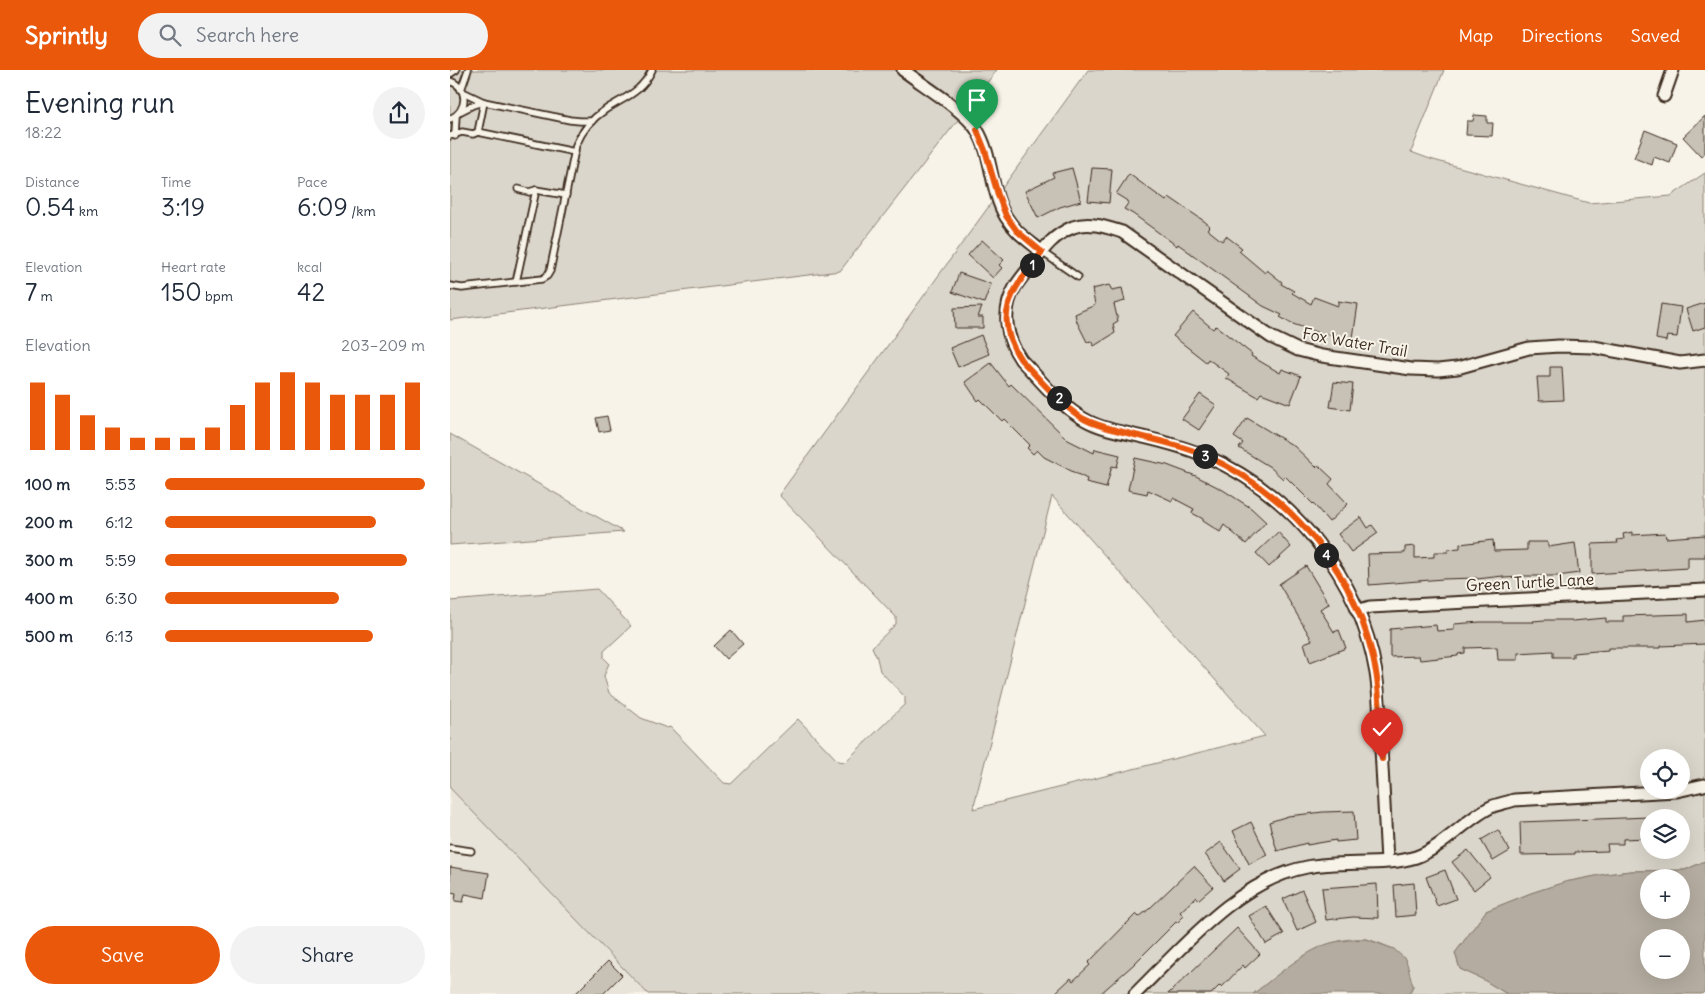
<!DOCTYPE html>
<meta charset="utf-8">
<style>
:root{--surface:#fff;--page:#f2f2f3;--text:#1f2937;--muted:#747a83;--accent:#ea580c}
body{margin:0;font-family:Delius,sans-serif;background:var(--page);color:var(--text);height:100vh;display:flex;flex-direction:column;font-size:19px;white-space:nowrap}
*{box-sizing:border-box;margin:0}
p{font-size:16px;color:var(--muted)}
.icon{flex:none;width:28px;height:28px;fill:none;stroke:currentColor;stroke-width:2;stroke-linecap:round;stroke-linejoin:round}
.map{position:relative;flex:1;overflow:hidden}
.side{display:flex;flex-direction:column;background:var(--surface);width:450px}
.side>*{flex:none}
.buttons{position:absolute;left:1190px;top:679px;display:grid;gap:10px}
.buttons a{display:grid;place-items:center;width:50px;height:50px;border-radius:50%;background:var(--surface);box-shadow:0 5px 20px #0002;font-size:25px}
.pin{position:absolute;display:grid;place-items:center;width:42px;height:42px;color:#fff;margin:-51px -21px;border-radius:50% 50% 50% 0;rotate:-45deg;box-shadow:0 0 5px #0007}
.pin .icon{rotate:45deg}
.km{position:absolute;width:25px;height:25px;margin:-12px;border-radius:50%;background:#222;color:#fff;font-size:14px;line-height:25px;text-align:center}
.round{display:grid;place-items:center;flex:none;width:52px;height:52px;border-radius:26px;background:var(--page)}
.overview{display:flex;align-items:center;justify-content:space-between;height:85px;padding:0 25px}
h1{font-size:28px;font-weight:600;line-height:38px}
.metrics{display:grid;grid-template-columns:repeat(3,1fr);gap:8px;height:85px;padding:5px 25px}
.metrics div{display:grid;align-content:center}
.metrics b{font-size:25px;font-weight:600}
.metrics small{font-size:14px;font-weight:400}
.metrics p{font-size:14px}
.chart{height:140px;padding:10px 25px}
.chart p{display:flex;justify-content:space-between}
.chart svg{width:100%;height:90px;margin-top:5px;stroke:var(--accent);stroke-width:6}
.action{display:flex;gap:10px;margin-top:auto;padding:10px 25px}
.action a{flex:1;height:58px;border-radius:30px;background:var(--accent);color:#fff;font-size:20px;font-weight:600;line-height:58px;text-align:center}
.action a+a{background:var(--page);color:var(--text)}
ul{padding:0 25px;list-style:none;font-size:16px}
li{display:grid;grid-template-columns:80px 60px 1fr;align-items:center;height:38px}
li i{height:12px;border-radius:6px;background:var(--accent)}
header{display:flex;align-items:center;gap:30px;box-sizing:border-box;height:70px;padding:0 25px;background:var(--accent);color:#fff}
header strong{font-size:24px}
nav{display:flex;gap:28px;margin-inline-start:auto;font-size:18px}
.search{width:350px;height:45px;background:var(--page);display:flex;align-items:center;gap:12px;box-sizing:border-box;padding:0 18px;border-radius:28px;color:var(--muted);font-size:19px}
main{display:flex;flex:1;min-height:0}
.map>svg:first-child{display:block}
.built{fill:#e9e4d9}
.green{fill:#dbd6cb;stroke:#8b8074;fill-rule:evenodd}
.water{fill:#b4aca0;stroke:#84786c;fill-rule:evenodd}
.building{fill:#c8c1b6;stroke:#3b2a1e}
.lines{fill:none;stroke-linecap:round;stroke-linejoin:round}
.lane-casing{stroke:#3b2a1e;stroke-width:9}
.street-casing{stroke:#3b2a1e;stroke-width:15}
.lane{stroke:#f7f3e8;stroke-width:5.5}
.street{stroke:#f7f3e8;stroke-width:11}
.route-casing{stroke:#fff;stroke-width:10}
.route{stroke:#ea580c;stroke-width:6}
.labels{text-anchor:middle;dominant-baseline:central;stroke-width:4;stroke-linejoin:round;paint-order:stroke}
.street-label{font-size:16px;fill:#3b2a1e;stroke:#f7f3e8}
</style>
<header>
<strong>Sprintly</strong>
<div class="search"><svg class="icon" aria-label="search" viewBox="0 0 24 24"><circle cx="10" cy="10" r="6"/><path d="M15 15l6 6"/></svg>Search here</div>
<nav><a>Map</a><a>Directions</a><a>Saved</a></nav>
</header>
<main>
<section class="side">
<div class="overview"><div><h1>Evening run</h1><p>18:22</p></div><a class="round"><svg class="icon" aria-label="share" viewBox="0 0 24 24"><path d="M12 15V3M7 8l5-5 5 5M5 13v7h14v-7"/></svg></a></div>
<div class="metrics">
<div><p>Distance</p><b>0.54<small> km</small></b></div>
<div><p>Time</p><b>3:19</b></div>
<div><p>Pace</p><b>6:09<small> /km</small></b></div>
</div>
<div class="metrics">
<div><p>Elevation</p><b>7<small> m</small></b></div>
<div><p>Heart rate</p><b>150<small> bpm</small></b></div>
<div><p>kcal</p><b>42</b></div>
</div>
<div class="chart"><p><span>Elevation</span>203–209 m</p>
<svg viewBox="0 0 160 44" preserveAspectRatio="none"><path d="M5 44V11M15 44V17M25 44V27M35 44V33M45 44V38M55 44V38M65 44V38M75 44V33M85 44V22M95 44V11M105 44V6M115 44V11M125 44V17M135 44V17M145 44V17M155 44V11"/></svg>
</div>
<ul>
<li><b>100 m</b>5:53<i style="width:100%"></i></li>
<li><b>200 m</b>6:12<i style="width:81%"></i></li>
<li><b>300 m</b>5:59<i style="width:93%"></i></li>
<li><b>400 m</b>6:30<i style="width:67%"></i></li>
<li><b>500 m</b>6:13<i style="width:80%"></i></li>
</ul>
<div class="action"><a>Save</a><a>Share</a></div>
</section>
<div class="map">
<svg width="1255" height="924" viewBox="0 0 1255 924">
<rect width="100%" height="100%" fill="#f7f3e8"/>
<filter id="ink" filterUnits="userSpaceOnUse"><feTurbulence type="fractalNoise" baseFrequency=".02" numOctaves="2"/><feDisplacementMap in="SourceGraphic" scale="10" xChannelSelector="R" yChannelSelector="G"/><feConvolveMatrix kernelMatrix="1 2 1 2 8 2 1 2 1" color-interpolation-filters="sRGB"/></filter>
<g filter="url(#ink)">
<path class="built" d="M0,718l198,206h-198z"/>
<g class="green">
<path d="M0,0h547l-157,201 -390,49z"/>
<path d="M638,0h356l-33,82 19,7 159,44 82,-7 34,-23v688l-20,9 -55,1 -24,3 -41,8 -34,11 -45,18 -31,42 5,16 22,10 25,15h-98l4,-8 -19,-37c-9,-3 -20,-9 -29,-10 -44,-4 -80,31 -112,55h-605l-198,-206v-187l147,-12 34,37 -27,25v7l5,5 -5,13 5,17 32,25 26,10 3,-1 54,56 7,1 67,-65 40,42 7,1 60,-58v-7l-25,-26 -3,-13 -5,-11 24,-23v-7l-117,-122zM602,426l213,240 -292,73zM1199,688h32v32h-32zM1199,748h32v32h-32z"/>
<path d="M0,364l174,98 -174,13z"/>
</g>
<g class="water">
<path d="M1255,791v130l-3,3h-195l-25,-15 -22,-10 -5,-16 31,-42 45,-18 34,-11 41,-8 25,-3 54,-1zM1199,808h32v32h-32zM1199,868h32v32h-32z"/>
<path d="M916,869l28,10 12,11 7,26 -4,8h-156c21,-16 43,-36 67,-47 14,-7 31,-7 46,-8z"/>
</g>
<g class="building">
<path d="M1024,45l13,1v7h6l-1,13 -26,-1 1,-14h6z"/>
<path d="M1255,46v37l-4,3 -18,-19z"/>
<path d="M1195,60l32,13 -7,20 -16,-6 -2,8 -18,-7z"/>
<path d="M622,98l9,33 -21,6 -22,11 -13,-27 29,-14 -2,-4z"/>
<path d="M642,98l20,1 -3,34 -21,-2z"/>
<path d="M679,104l37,27 3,-4 35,24 6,5 -3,3 15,12 4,-5 16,12 -3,3 26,22 2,-3 15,12 -1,2 13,7 -2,2 19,11 3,-7 24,9v-5l20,3 -5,34 -34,-5 -29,-10 -10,-6 2,-2 -19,-9 -85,-62 -1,2 -44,-32 -9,-5 5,-7 -13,-8z"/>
<path d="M532,170l22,20 -5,5 3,3 -9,10 -25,-23z"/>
<path d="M509,203l32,11 -7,19 -32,-11z"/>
<path d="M659,215l3,5 10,-2 3,13 -11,3 4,17 -5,3 2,9 -21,13 -3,-5 -4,1 -10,-20 -2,-8 20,-9 -3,-16z"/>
<path d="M1255,233v24l-12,4 -7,-22z"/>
<path d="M1211,234l20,3 -4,30 -10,-1 -1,5 -10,-2z"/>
<path d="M532,237l-4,10h5v11h-28l-1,-20z"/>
<path d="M743,242l20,17 3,-3 36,28 -1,2 29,17 2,-4 19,7 -11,28 -29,-11 -3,4 -24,-14 -8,-5 3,-4 -21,-15 -2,3 -33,-26z"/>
<path d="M531,265l8,19 -31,13 -8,-19z"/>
<path d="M541,293l18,23 2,-2 57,56 26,13 1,-4 25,6 -3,12 -5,-1 -6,22 -20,-5 1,-4 -43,-22 -7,-7 -4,4 -6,-6 3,-3 -26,-26 -2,2 -22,-22 -2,2 -13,-19z"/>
<path d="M1100,297h12l2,33 -25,1 -2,-24h13z"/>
<path d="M884,312l19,2 -3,26 -20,-3z"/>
<path d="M750,324l16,11 -17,25 -17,-11z"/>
<path d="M157,346l3,14 -11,2 -3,-14z"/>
<path d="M797,348l47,28 22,21 2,-2 15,14 -4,5 19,20 -19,18 -12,-14 -32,-32 -2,3 -13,-12 -31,-19 4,-5 -9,-6z"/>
<path d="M685,388l32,7 29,11 27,14 28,18 15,14 -20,22 -22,-19 -4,7 -17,-11v-2l-11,-6 2,-4 -21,-11 -1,3 -24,-11 -1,4 -19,-4z"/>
<path d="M911,447l7,11 4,-3 6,8 -27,19 -13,-18z"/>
<path d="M828,462l13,15 -22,20 -13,-14z"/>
<path d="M1182,462v3l33,-2 1,5 39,-3v22h-17v11l-96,6v-30l26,-1 -1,-3 7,-1 -1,-5z"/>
<path d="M1043,470l1,11 33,-1v-8h21v5l27,-4 4,30 -21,3h-36v1l-19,1v-2l-26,3v-1l-34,1 -74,6 -1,-31 37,-1v-6l10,-1v12l19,-1v-5h14v-3l12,-1v-4z"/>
<path d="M856,496l23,38 -9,5 14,23 5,-2 7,18 -36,14 -6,-19 8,-3 -33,-56z"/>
<path d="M1238,544v8l17,-2v24l-44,2v2h-53v2l-35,3v4h-20v-6l-35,2v7h-20l-1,-13 -32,1v5l-7,1v2l-38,4 -1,-4 -29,1v-28l46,-4 1,6 17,-1v-6l26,-2h54l-1,-1 11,-1h28v1l34,-3v4h17v-6z"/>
<path d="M281,560l12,14 -17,15 -12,-13z"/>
<path d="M904,741l2,29 -20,2v-2l-29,5v-2l-30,8 -8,-29 19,-6 35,-4z"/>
<path d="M1199,747v21l-26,1v5h-16l1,7 -33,1v2l-54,1 -1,-33z"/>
<path d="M801,752l16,33 -18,9 -16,-33z"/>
<path d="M1048,760l12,21 -17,10 -12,-21z"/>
<path d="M771,772l19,27 -16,12 -19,-27z"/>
<path d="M1018,780l22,27 -16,13 -22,-28z"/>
<path d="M744,796l19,21 -15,13 -2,-3 -16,15 4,4 -7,7 -1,-1 -43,43 -33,29h-46l17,-16 2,3 17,-16 -2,-2 48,-49 3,3 10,-8z"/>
<path d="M0,797l39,6 -4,25 -20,-4 -2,8 -8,-1 1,-8 -6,-1z"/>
<path d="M995,800l11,29 -19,7 -11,-29z"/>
<path d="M964,813l2,32 -20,2 -2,-32z"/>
<path d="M927,814l1,34 -25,-1 -27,3 -4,-32z"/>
<path d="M852,820l14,32 -19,9 -14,-32z"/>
<path d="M816,836l18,28 -18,10 -17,-28z"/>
<path d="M787,858l23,26 -15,14 -2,-3 -21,22 -2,-2 -9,9h-43z"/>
<path d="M158,891l14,14 -19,19h-28z"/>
</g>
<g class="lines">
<g class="lane-casing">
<g id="lane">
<path d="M0,4l6,-4"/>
<path d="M0,11c19,7 18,30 0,38"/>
<path d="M11,20l7,-20"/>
<path d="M13,22l21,10"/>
<path d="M11,41l12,-6 11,-3"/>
<path d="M0,66l12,-4 11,2 5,-2"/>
<path d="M5,66l1,-20"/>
<path d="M125,82l-97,-20 6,-30 86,18 10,1h12"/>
<path d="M68,119l11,3 7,-2"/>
<path d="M592,182l36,25"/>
<path d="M66,212l20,-92 30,5"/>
<path d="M0,216l12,2 80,-9 5,-3 3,-5 26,-126c6,-14 15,-26 29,-35 20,-13 36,-17 47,-40"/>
<path d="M0,778l21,3"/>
</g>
</g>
<g class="street-casing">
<g id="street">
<path d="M453,0c21,16 60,39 74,60 16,26 13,61 29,87 9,15 23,24 36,35"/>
<path d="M1214,26l9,-26"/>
<path d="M907,541l13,-4 335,-17"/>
<path d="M937,791c-2,-37 -4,-75 -6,-113 -1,-25 -1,-50 -5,-75 -16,-96 -84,-181 -173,-218 -22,-9 -46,-15 -69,-20 -17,-4 -35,-7 -50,-16 -25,-14 -43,-39 -63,-59 -15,-22 -20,-49 -6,-73 5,-8 12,-16 18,-24 12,-16 21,-28 40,-36 16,-6 33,0 49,5l149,105 27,13 24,6 89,13 27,1 19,-2 72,-20 30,-2 34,1 87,16 25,-3"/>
<path d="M685,924c48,-47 103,-114 172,-127 34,-7 78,0 109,-10 26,-9 48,-36 73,-49 7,-4 17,-5 25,-8l163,-9 27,-6"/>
</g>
</g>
<use href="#lane" class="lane"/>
<use href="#street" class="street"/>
</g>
</g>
<g class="lines" filter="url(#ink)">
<g class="route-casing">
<path id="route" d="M527,60l8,20 13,45 8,21 11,15 25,21c-28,36 -52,63 -21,108 20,20 39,45 63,59 15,8 32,11 47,15 25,6 50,11 73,21 89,39 155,121 172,217 5,29 4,59 6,87"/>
</g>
<use href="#route" class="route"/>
</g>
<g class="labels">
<g class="street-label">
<text transform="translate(905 272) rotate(10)">Fox Water Trail</text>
<text transform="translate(1080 512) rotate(-3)">Green Turtle Lane</text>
</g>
</g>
</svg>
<div class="buttons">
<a><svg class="icon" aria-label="locate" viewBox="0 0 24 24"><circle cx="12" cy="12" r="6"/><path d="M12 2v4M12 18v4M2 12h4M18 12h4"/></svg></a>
<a><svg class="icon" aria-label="layers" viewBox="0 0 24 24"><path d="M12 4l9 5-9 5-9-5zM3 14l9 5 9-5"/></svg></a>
<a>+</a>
<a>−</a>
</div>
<div class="pin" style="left:527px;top:60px;background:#1e9e55"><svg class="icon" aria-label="arrive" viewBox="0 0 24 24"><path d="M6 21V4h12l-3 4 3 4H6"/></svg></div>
<div class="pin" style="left:932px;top:689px;background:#d93025"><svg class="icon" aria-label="check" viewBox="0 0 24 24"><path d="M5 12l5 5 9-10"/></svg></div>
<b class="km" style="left:582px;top:195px">1</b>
<b class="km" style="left:609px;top:328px">2</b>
<b class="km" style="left:755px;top:386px">3</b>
<b class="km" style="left:876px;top:485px">4</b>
</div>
</main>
